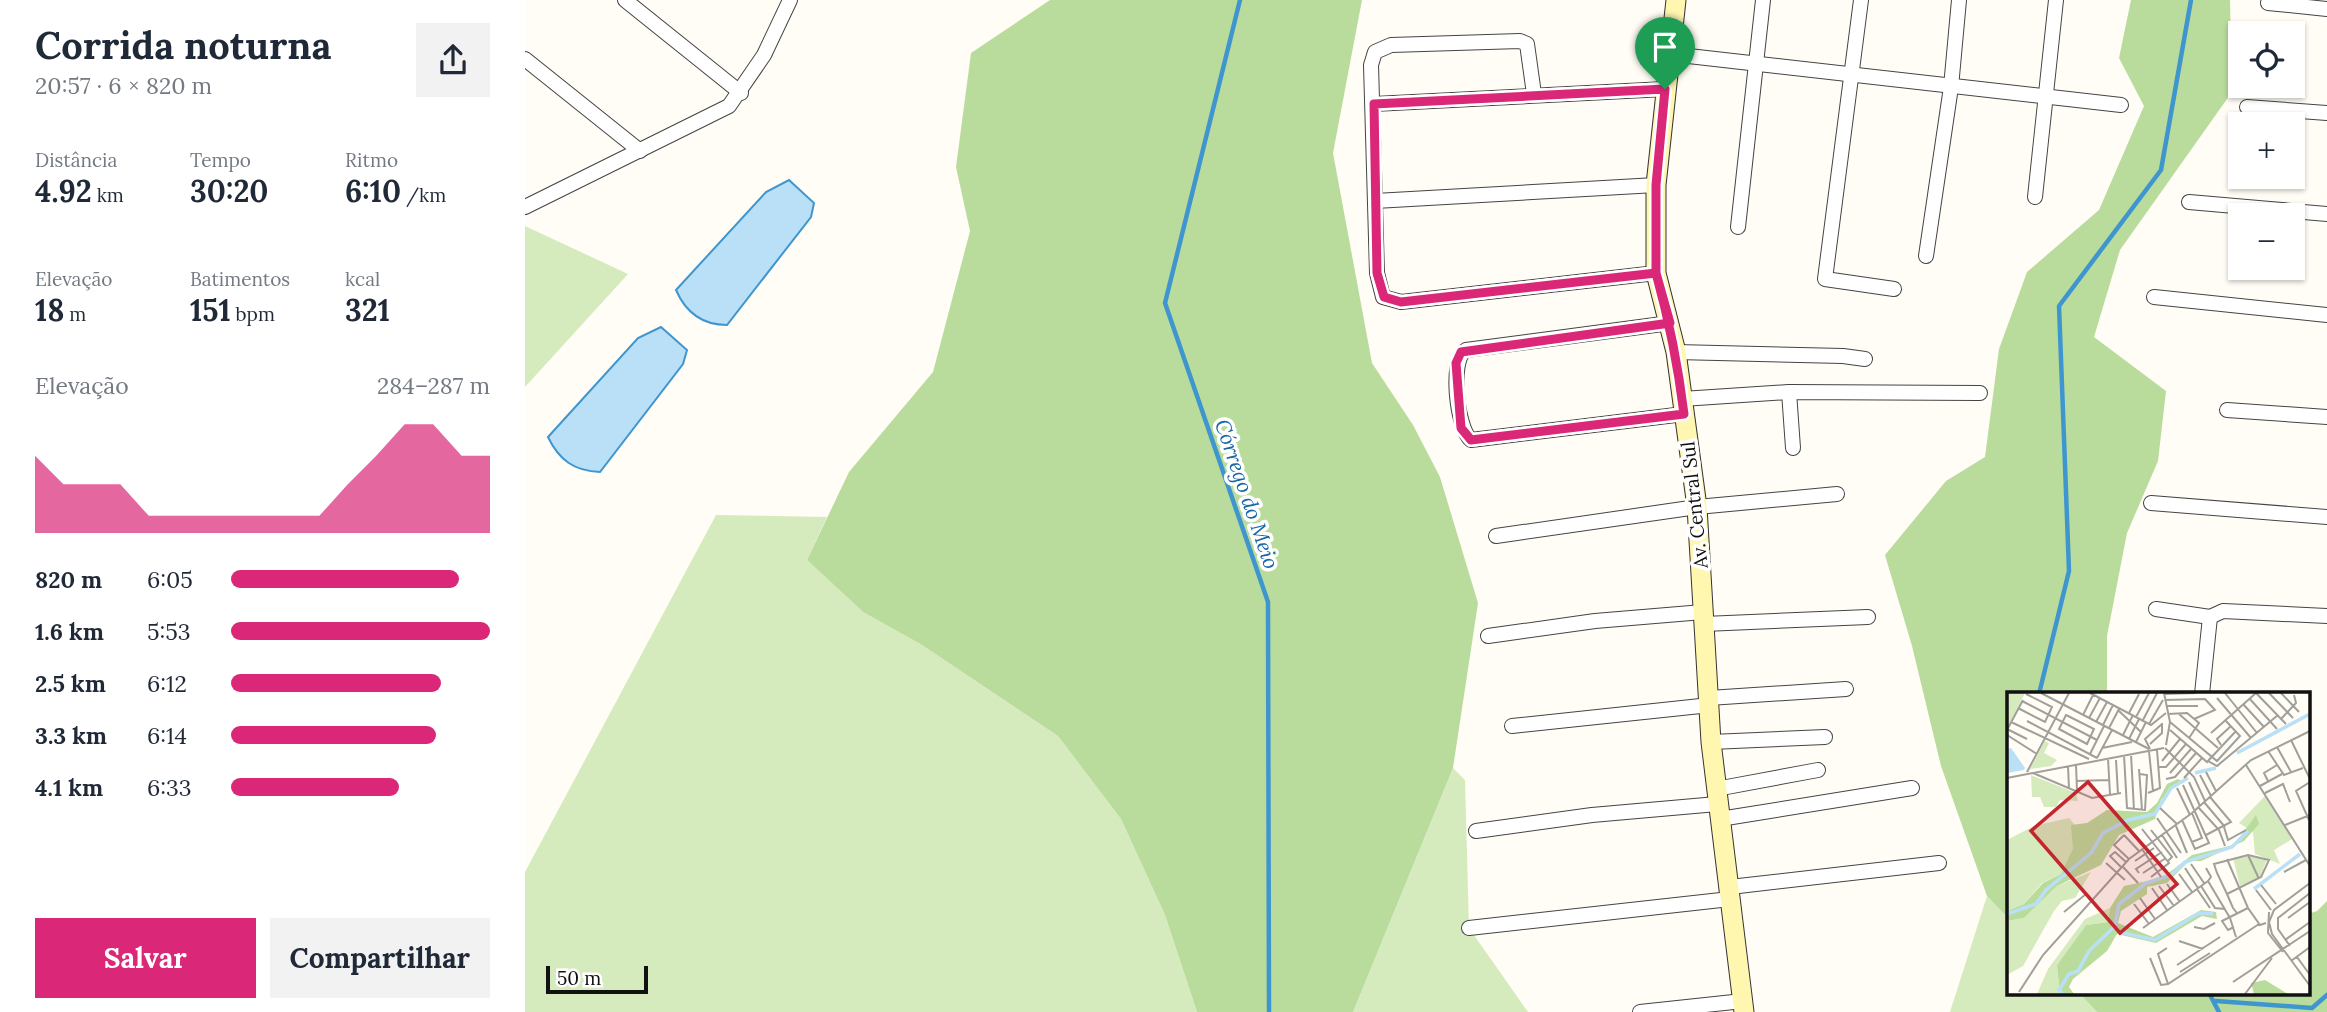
<!DOCTYPE html>
<html lang="pt">
<meta charset="utf-8">
<style>
:root{--surface:#fff;--page:#f2f2f3;--text:#1f2937;--muted:#747a83;--accent:#db2777}
body{margin:0;font-family:Lora,serif;background:var(--page);color:var(--text);height:100vh;display:flex;flex-direction:column;font-size:26px;white-space:nowrap}
*{box-sizing:border-box;margin:0}
p{font-size:23px;color:var(--muted)}
.icon{flex:none;width:38px;height:38px;fill:none;stroke:currentColor;stroke-width:2;stroke-linecap:round;stroke-linejoin:round}
.map{position:relative;flex:1;overflow:hidden}
.sheet{display:flex;flex-direction:column;background:var(--surface);width:525px}
.sheet>*{flex:none}
.tools{position:absolute;left:1703px;top:21px;display:grid;gap:14px}
.tools a{display:grid;place-items:center;width:77px;height:77px;border-radius:0px;background:var(--surface);box-shadow:0 2px 5px #0004;font-size:35px}
.scale{position:absolute;left:21px;bottom:18px;width:102px;box-sizing:border-box;padding-left:7px;border:4px solid #111;border-top:0;font-size:19px;line-height:24px;white-space:nowrap;color:#111;-webkit-text-stroke:5px #fff;paint-order:stroke}
.pin{position:absolute;display:grid;place-items:center;width:60px;height:60px;color:#fff;margin:-72px -30px;border-radius:50% 50% 50% 0;rotate:-45deg;box-shadow:0 0 7px #0007}
.pin .icon{rotate:45deg}
.round{display:grid;place-items:center;flex:none;width:74px;height:74px;border-radius:0px;background:var(--page)}
.summary{display:flex;align-items:center;justify-content:space-between;height:119px;padding:0 35px}
h1{font-size:38px;font-weight:800;line-height:52px}
.stats{display:grid;grid-template-columns:repeat(3,1fr);gap:10px;height:119px;padding:7px 35px}
.stats div{display:grid;align-content:center}
.stats b{font-size:30px;font-weight:800}
.stats small{font-size:19px;font-weight:400}
.stats p{font-size:19px}
.chart{height:196px;padding:14px 35px}
.chart p{display:flex;justify-content:space-between}
.chart svg{width:100%;height:126px;margin-top:7px;fill:var(--accent);opacity:.7}
.action{display:flex;gap:14px;margin-top:auto;padding:14px 35px}
.action a{flex:1;height:80px;border-radius:0px;background:var(--accent);color:#fff;font-size:28px;font-weight:800;line-height:80px;text-align:center}
.action a+a{background:var(--page);color:var(--text)}
ul{padding:0 35px;list-style:none;font-size:23px}
li{display:grid;grid-template-columns:112px 84px 1fr;align-items:center;height:52px}
li i{height:18px;border-radius:9px;background:var(--accent)}
main{display:flex;flex:1;min-height:0}
.map>svg:first-child{display:block}
.green{fill:#d5ebbd}
.forest{fill:#b9dc9c}
.water{fill:#b9e0f7;stroke:#3f96cf;stroke-width:2}
.lines{fill:none;stroke-linecap:round;stroke-linejoin:round}
.stream{stroke:#3f96cf;stroke-width:4.5}
.street-casing{stroke:#444;stroke-width:16}
.secondary-casing{stroke:#333;stroke-width:21}
.street{stroke:#fff;stroke-width:14}
.secondary{stroke:#fff6b0;stroke-width:19}
.route-casing{stroke:#fff;stroke-width:14}
.route{stroke:#db2777;stroke-width:9}
.labels{text-anchor:middle;dominant-baseline:central;stroke-width:7;stroke-linejoin:round;paint-order:stroke}
.street-label{font-size:19px;fill:#111;stroke:#fff}
.water-label{font-size:21px;font-style:italic;fill:#1768a6;stroke:#fff}
.inset-river{fill:none;stroke:#b9e0f7;stroke-width:3.5}
.inset-road{fill:none;stroke:#a09f9a;stroke-width:2}
.view{fill:#c4262e;fill-opacity:0.15;stroke:#c4262e;stroke-width:3.5}
.inset-edge{fill:none;stroke:#111;stroke-width:3.5}
</style>
<main>
<section class="sheet">
<div class="summary"><div><h1>Corrida noturna</h1><p>20:57 · 6 × 820 m</p></div><a class="round"><svg class="icon" aria-label="share" viewBox="0 0 24 24"><path d="M12 15V3M7 8l5-5 5 5M5 13v7h14v-7"/></svg></a></div>
<div class="stats">
<div><p>Distância</p><b>4.92<small> km</small></b></div>
<div><p>Tempo</p><b>30:20</b></div>
<div><p>Ritmo</p><b>6:10<small> /km</small></b></div>
</div>
<div class="stats">
<div><p>Elevação</p><b>18<small> m</small></b></div>
<div><p>Batimentos</p><b>151<small> bpm</small></b></div>
<div><p>kcal</p><b>321</b></div>
</div>
<div class="chart"><p><span>Elevação</span>284–287 m</p>
<svg viewBox="0 0 160 44" preserveAspectRatio="none"><path d="M0 44V17L10 27L20 27L30 27L40 38L50 38L60 38L70 38L80 38L90 38L100 38L110 27L120 17L130 6L140 6L150 17L160 17V44z"/></svg>
</div>
<ul>
<li><b>820 m</b>6:05<i style="width:88%"></i></li>
<li><b>1.6 km</b>5:53<i style="width:100%"></i></li>
<li><b>2.5 km</b>6:12<i style="width:81%"></i></li>
<li><b>3.3 km</b>6:14<i style="width:79%"></i></li>
<li><b>4.1 km</b>6:33<i style="width:65%"></i></li>
</ul>
<div class="action"><a>Salvar</a><a>Compartilhar</a></div>
</section>
<div class="map">
<svg width="1802" height="1012" viewBox="0 0 1802 1012">
<rect width="100%" height="100%" fill="#fffdf5"/>
<g class="green">
<path d="M0,226l103,48 -103,113z"/>
<path d="M191,515l111,2 -20,43 56,52 59,33 136,91 63,83 44,96 32,97h-672v-140z"/>
<path d="M928,768l12,12 4,148 59,84h-175z"/>
<path d="M1462,896l21,22 1,75h70l18,19h-147z"/>
</g>
<g class="forest">
<path d="M525,0h312l-29,153 39,210 41,62 27,52 38,126 -25,165 -100,244h-156l-32,-97 -44,-96 -63,-83 -136,-91 -59,-33 -56,-52 42,-88 84,-100 37,-141 -14,-64 15,-114z"/>
<path d="M1606,0h99l2,92 -112,158 -26,87 72,54 -8,70 -31,72 -20,103v57l-98,1 -1,224 -21,-22 -46,-130 -29,-120 -27,-91 61,-74 39,-24 14,-108 28,-77 72,-62 45,-104 -25,-48z"/>
<path d="M1802,901v111h-230l-18,-19h229v-79l9,-3z"/>
</g>
<g class="water">
<path d="M264,180l25,23 -3,14 -84,108c-25,0 -41,-12 -51,-35l90,-98z"/>
<path d="M136,327l26,23 -4,14 -83,108c-26,-1 -41,-12 -52,-35l90,-99z"/>
</g>
<g class="lines">
<g class="stream">
<path d="M715,0l-75,303 103,299 1,410"/>
<path d="M1514,694l30,-123 -10,-265 102,-136 30,-170"/>
<path d="M1684,993l10,19"/>
<path d="M1691,1001l96,7 15,-13"/>
</g>
<g class="street-casing">
<g id="street">
<path d="M100,0l116,93"/>
<path d="M1336,0l-36,279 69,10"/>
<path d="M1743,3l59,6"/>
<path d="M1146,54l450,51"/>
<path d="M0,59l115,92"/>
<path d="M1009,94l-7,-50 -7,-3 -129,4 -16,7 -4,13 6,208 6,24 18,5 255,-29"/>
<path d="M849,104l291,-15"/>
<path d="M1722,107l80,6"/>
<path d="M1510,197l21,-197"/>
<path d="M850,201l281,-16"/>
<path d="M1664,202l138,12"/>
<path d="M0,207l204,-101 35,-51 26,-55"/>
<path d="M1213,227l25,-227"/>
<path d="M1401,256l25,-169 8,-87"/>
<path d="M1629,297l173,18"/>
<path d="M1145,323l-204,27c-17,9 -9,79 5,90l213,-26"/>
<path d="M1151,352l167,4 22,3"/>
<path d="M1264,392l4,56"/>
<path d="M1157,399l107,-7 191,1"/>
<path d="M1702,410l100,7"/>
<path d="M1626,503l176,14"/>
<path d="M971,536l201,-29 140,-13"/>
<path d="M1631,609l54,8"/>
<path d="M1685,617l13,-6 104,5"/>
<path d="M1179,624l164,-7"/>
<path d="M963,636l107,-15 108,-9"/>
<path d="M1677,694l8,-77"/>
<path d="M1184,698l137,-9"/>
<path d="M987,726l198,-21"/>
<path d="M1186,742l114,-5"/>
<path d="M1191,789l102,-19"/>
<path d="M1195,819l192,-31"/>
<path d="M951,831l116,-16 125,-11"/>
<path d="M1205,887l209,-24"/>
<path d="M944,928l261,-29"/>
<path d="M1115,1012l103,-11"/>
</g>
</g>
<g class="secondary-casing">
<path id="secondary" d="M1151,0l-20,185v88l20,79 21,155 14,235 33,270"/>
</g>
<use href="#street" class="street"/>
<use href="#secondary" class="secondary"/>
</g>
<g class="lines">
<g class="route-casing">
<path id="route" d="M1140,89l-9,96v88l14,50 -209,29 -5,11 5,65 10,12 213,-26c-6,-49 -15,-94 -28,-141l-255,29 -17,-5 -7,-24 -3,-169 291,-15"/>
</g>
<use href="#route" class="route"/>
</g>
<g class="labels">
<g class="street-label">
<text transform="translate(1169 505) rotate(-96)">Av. Central Sul</text>
</g>
<g class="water-label">
<text transform="translate(722 494) rotate(71)">Córrego do Meio</text>
</g>
</g>
<g transform="translate(1482 692)">
<rect width="303" height="303" fill="#fffdf5"/>
<path d="M0,1h18l-18,36zM38,49l4,2 -5,10 13,7 -6,6 -21,3zM24,83l45,18 2,8 -18,-1 -4,7h-12l-4,-10h-8zM258,104l27,43 -18,11 6,14 -25,-10 -2,-22 -14,-9zM62,126l5,6 -1,24 -12,26 -19,9 -18,21 -17,7v-71l27,-14zM240,164l20,3 -7,18 -20,9 -7,-28zM84,180l-16,26 -13,3 -8,10 -31,55 -16,9v-54l17,-3 33,-32zM103,216l-2,14 -22,3 -29,40 3,29h-23l11,-25 37,-50z" fill="#d5ebbd"/>
<path d="M171,87l6,4 -8,1 -15,16 -6,19 -36,16 -18,30 -44,21 -33,32 -17,3v-10l17,-7 19,-21 18,-9 12,-26 -2,-23 16,-2 20,-13 40,2 10,-9 10,-19zM249,123l3,9 -15,17 -43,20h-12l-22,22 -20,4v7l-26,17 -3,12 35,14 48,-27 15,2 1,7 -15,-3 -46,27 -39,-9 -10,17 -34,28 -4,8 5,7h-14l-3,-29 29,-40 22,-3 2,-14 14,-22 38,-8 30,-23 42,-10zM258,288l23,14h-34l-3,-11z" fill="#b9dc9c"/>
<path d="M4,56l14,20 -1,2 -17,3v-24z" fill="#b9e0f7"/>
<path class="inset-river" d="M230,61l73,-39M188,81l21,-5M247,197l46,-35M0,222l29,-10 10,-14 45,-37 12,-20 25,-13 27,-6 16,-26 17,-10M108,235l4,5 36,8 44,-27 14,1M57,302l-5,-4 10,-16 9,-3 11,-20 26,-25 4,-22 27,-21 25,-8 14,-13 47,-15 16,-16"/>
<path class="inset-road" d="M34,1l108,56M83,1l61,32 15,-12M157,1l6,29 -4,23M218,1l32,40M249,1l30,31M262,1l24,25M274,1l18,19M157,2l32,-1M210,6l34,40M242,6l28,31M158,8l40,-1 10,11 -21,9M15,9l75,39M236,12l21,23M160,14h31M11,16l27,14 7,-15 -26,-13M112,19l22,21M122,21l10,-19M161,22l19,-1 12,10 -10,15M172,22l39,34M59,23l28,14 -7,15 -28,-15zM76,23l10,-20M129,25l13,-24M82,26l11,-20M274,27l15,-16 -2,-8M136,28l14,-27M20,29l70,37M4,30l78,37M89,30l11,-20M163,30l47,39 23,-25 -15,-16M142,32l14,-24M96,33l10,-20M102,36l10,-19M0,37l20,10M0,38l16,-30M163,38l37,32 29,-31M204,41l45,-40M0,43l30,19M116,43l10,-20M122,47l10,-20M284,48l19,39M129,50l10,-20M143,52l12,-11v-10M214,53l-4,-6 14,-13M270,55l14,25M95,56l30,-6M158,56l29,29 11,24M143,57l-5,-10 17,-15M142,59l4,40M261,59l16,24 19,-7M83,62l14,-28M124,62l3,56M117,63l3,53 18,2 2,-35 -7,-1M90,66l15,-28M101,66l2,37M109,68l2,34M155,69l18,-22M201,69l9,5 61,-51M69,73l1,26M239,73l64,101M61,74l1,23M151,75h8l20,-23M132,77l3,41M20,80l42,-79M199,80l10,19M26,81l59,25 29,-5M163,81l21,-24M193,83l11,21M0,86l157,-30M177,86l18,-20M159,87l9,-2 21,-24M69,89l33,-1M261,89l-4,-8 13,-8M182,90l11,24M253,94l22,-12M170,96l13,27M141,101l12,-5 -3,-38M258,101l18,-9 7,18M197,110l21,25M191,115l21,23 6,16M153,116l17,16M185,121l10,25 -10,4M150,126l24,35M175,128l13,29 14,-6 -26,-58M302,128l-13,-29 14,-9M278,133l25,-10M169,134l11,27M217,135l4,13 18,-10M135,137l27,34 -18,14M144,138l21,27 -4,4M117,143l-10,10 15,14M117,143l15,16M155,143l15,23M199,143l25,-13 -21,-25M135,157l19,28M241,163l11,24M220,167l21,49 12,17 6,-2M128,169l19,-13M99,171l19,17M184,172l13,19M116,175l15,16M115,176l-12,-12 5,-4 11,10M178,176l13,20M199,176l5,9 -3,4 22,37 6,19M277,180l22,-12M132,181l-3,-4 26,-17M136,181l23,-15M172,182l13,18M303,191l-36,27 -5,12 3,12 38,52M160,192l13,18M254,193l15,19M152,194l15,20M194,194l14,22 10,1M145,196l15,22M190,197l13,19M249,198l15,20M220,202l34,-17 8,-17 -21,-5 -34,9 3,9 10,21 6,14 4,5M133,206l15,21M127,212l15,20M57,220l22,-18 6,6M262,220l-1,21 15,19M281,226l22,-16M187,235l10,2 11,-6M227,235l-6,3 -6,-9 26,-13M136,236l65,-47M278,248l25,-18M172,249l24,8M283,254l-12,-17v-11l32,-25M160,256l-9,6 10,30M290,265l13,18M143,266l11,27 7,-1 91,-60M284,269l19,-14M170,273l43,-28M173,280l30,-19M226,290l77,-51M12,300l24,-37 86,-96 63,-46 59,-53 59,-29M238,302l27,-36"/>
<path class="view" d="M81,90l89,102 -57,49 -89,-102z"/>
<rect width="303" height="303" class="inset-edge"/>
</g>
</svg>
<div class="tools">
<a><svg class="icon" aria-label="locate" viewBox="0 0 24 24"><circle cx="12" cy="12" r="6"/><path d="M12 2v4M12 18v4M2 12h4M18 12h4"/></svg></a>
<a>+</a>
<a>−</a>
</div>
<div class="scale">50 m</div>
<div class="pin" style="left:1140px;top:89px;background:#1e9e55"><svg class="icon" aria-label="arrive" viewBox="0 0 24 24"><path d="M6 21V4h12l-3 4 3 4H6"/></svg></div>
</div>
</main>
